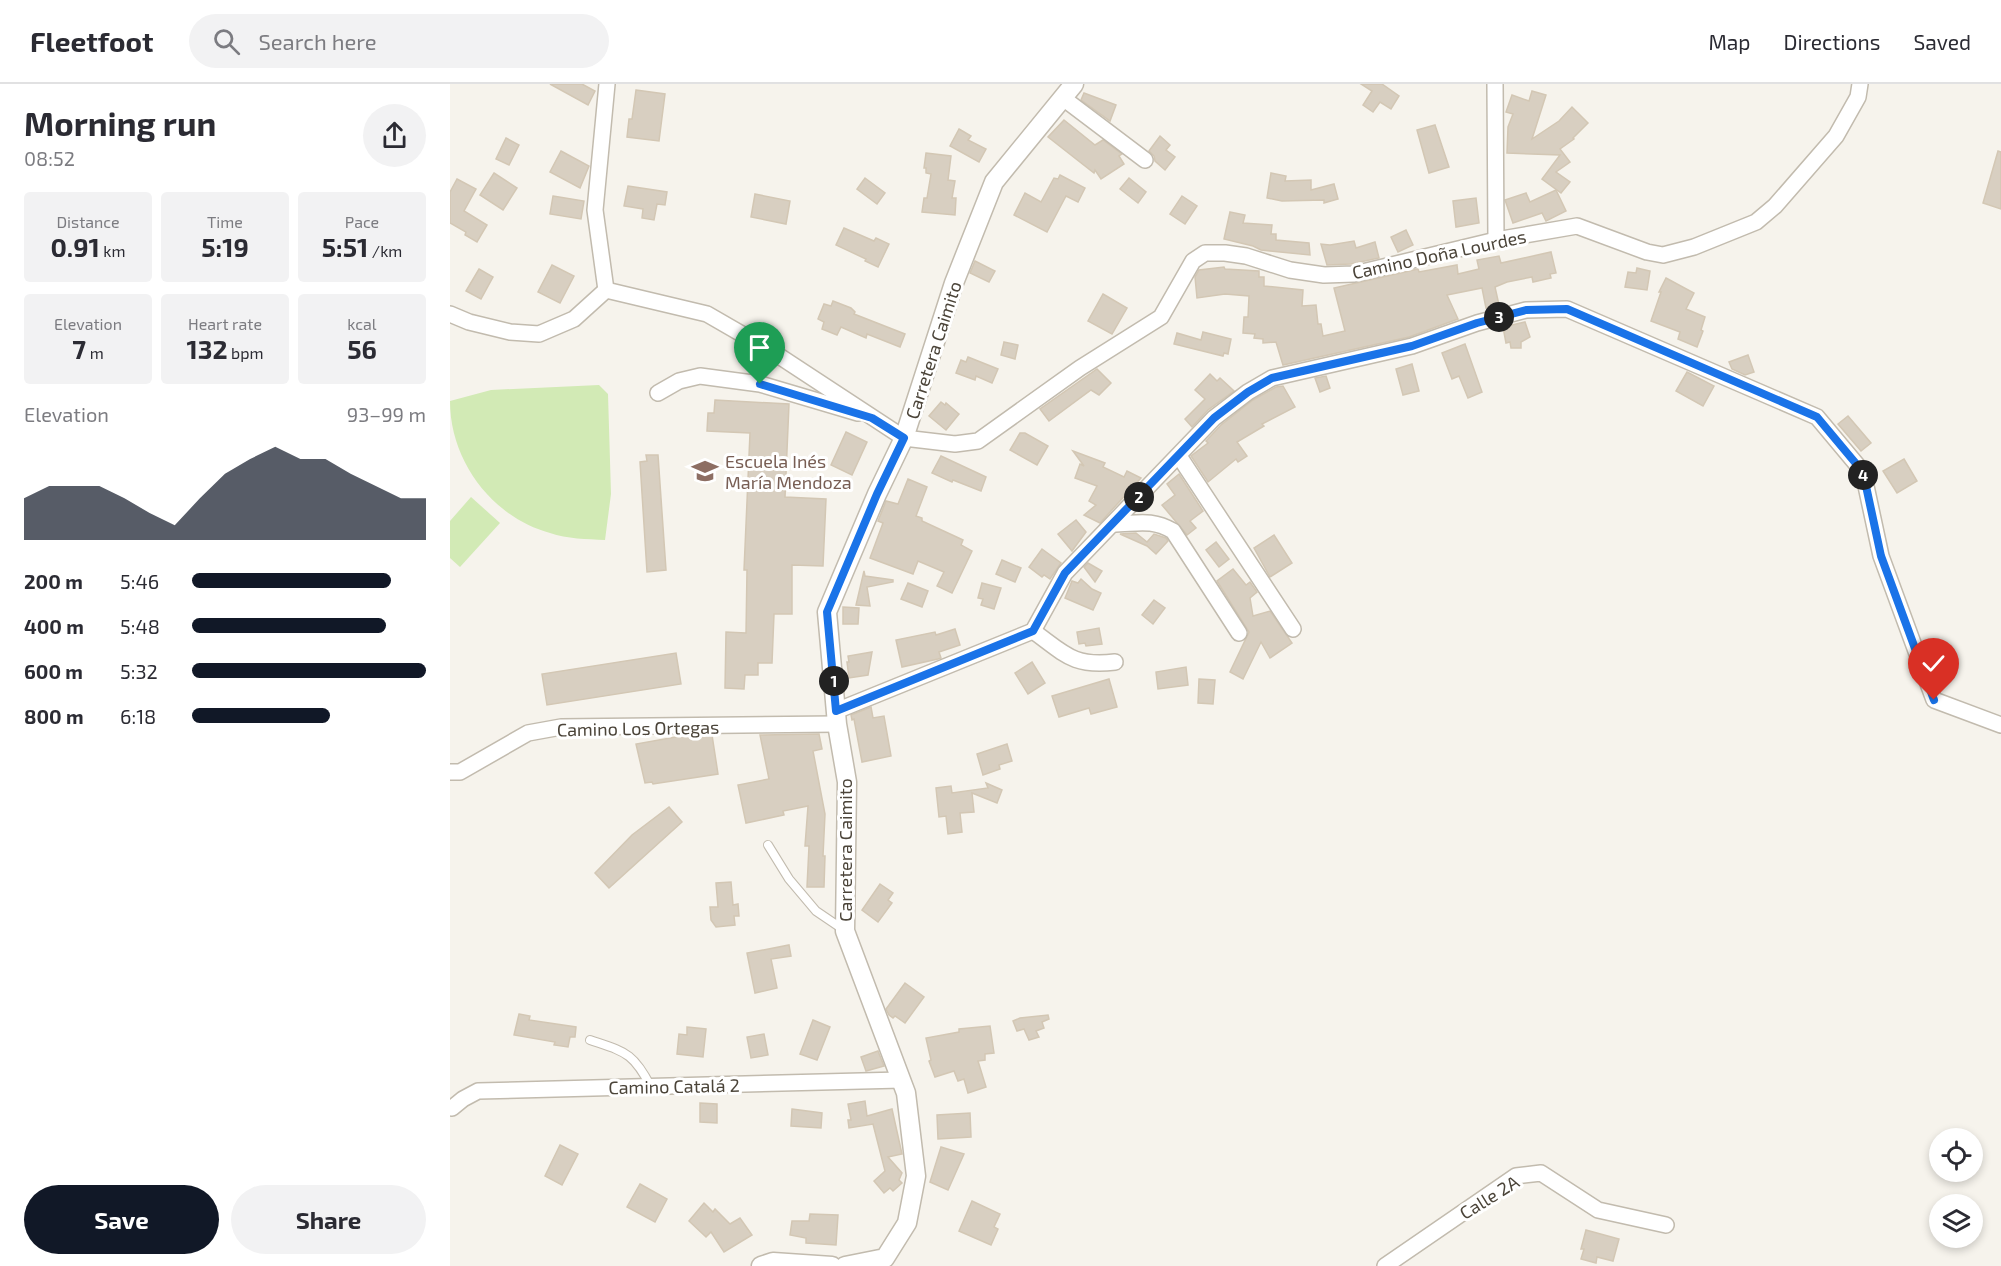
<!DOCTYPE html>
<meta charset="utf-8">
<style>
:root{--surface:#fff;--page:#f2f2f3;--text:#2b2b33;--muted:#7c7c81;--line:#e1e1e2;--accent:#111827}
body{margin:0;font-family:"Exo 2",sans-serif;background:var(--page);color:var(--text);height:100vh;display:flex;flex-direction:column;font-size:22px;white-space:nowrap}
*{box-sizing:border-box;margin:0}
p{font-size:20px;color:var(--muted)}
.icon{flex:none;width:33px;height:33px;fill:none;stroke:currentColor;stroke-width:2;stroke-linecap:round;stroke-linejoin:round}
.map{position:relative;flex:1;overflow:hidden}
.drawer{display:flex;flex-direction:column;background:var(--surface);width:450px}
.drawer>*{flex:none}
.buttons{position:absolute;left:1479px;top:1044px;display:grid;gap:12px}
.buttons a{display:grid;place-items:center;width:54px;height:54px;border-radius:50%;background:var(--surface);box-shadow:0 3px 9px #0003;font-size:30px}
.pin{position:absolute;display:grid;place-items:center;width:51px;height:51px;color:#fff;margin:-62px -26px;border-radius:50% 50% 50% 0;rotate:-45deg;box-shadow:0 0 6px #0007}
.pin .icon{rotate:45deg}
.km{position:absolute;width:30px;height:30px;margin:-15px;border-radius:50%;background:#222;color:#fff;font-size:16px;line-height:30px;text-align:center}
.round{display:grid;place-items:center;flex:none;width:63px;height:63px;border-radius:32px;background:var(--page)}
.overview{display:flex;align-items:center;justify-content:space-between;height:102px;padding:0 24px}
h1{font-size:33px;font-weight:700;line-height:45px}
.metrics{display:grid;grid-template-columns:repeat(3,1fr);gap:9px;height:102px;padding:6px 24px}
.metrics div{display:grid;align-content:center;border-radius:6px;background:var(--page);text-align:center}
.metrics b{font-size:26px;font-weight:700}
.metrics small{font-size:16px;font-weight:400}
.metrics p{font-size:16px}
.chart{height:168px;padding:12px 24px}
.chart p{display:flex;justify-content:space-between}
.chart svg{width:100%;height:108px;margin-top:6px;fill:var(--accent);opacity:.7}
.action{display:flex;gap:12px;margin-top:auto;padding:12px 24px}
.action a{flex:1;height:69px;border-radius:36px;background:var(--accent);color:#fff;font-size:24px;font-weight:700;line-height:69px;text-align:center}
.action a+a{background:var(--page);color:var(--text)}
ul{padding:0 24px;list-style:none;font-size:20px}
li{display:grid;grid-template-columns:96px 72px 1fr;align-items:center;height:45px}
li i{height:15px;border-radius:8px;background:var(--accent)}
header{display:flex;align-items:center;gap:36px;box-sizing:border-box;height:84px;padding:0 30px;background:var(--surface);border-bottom:2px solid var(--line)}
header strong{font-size:28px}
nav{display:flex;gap:33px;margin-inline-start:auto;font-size:21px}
.search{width:420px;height:54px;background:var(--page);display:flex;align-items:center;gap:15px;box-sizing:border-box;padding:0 21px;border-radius:33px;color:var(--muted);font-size:22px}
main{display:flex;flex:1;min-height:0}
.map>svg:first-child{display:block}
.green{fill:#d2eab5}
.building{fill:#d8cfc1;stroke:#d3c7b4;stroke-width:1.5}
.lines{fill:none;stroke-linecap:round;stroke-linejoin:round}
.service-casing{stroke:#c2bbae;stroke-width:10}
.minor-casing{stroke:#c2bbae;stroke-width:18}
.tertiary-casing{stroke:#c2bbae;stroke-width:21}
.service{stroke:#fff;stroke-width:8}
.minor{stroke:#fff;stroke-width:15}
.tertiary{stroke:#fff;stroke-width:18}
.route-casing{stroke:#fff;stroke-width:12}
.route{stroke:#1a73e8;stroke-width:8}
.labels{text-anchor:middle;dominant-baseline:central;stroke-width:6;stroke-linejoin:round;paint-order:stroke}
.street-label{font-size:18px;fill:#4b4439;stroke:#fff}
.education-label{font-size:18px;fill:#785e54;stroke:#fff;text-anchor:start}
</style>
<header>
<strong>Fleetfoot</strong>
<div class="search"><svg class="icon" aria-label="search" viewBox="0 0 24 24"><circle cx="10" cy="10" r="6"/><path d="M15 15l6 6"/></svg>Search here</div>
<nav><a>Map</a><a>Directions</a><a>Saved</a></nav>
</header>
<main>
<section class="drawer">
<div class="overview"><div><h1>Morning run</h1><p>08:52</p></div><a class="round"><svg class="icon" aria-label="share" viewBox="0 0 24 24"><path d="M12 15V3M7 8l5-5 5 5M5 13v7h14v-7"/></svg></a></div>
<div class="metrics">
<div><p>Distance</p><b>0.91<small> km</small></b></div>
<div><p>Time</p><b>5:19</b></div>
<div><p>Pace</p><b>5:51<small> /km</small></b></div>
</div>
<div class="metrics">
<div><p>Elevation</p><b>7<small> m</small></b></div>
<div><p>Heart rate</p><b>132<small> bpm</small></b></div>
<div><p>kcal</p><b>56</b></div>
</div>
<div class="chart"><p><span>Elevation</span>93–99 m</p>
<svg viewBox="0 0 160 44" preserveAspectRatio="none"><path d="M0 44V27L10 22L20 22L30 22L40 27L50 33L60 38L70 27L80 17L90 11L100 6L110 11L120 11L130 17L140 22L150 27L160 27V44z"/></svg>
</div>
<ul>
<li><b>200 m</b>5:46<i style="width:85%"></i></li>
<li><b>400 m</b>5:48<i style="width:83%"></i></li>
<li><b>600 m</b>5:32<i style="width:100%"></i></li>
<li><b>800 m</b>6:18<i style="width:59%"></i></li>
</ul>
<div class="action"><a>Save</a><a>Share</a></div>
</section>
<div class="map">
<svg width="1551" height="1182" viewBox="0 0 1551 1182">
<rect width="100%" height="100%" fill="#f6f3ec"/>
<g class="green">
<path d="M149,301l9,9 3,100 -6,46c-18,-1 -38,-1 -55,-7 -58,-16 -100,-72 -100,-132l41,-11z"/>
<path d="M21,413l29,26 -40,44 -10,-9v-37z"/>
</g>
<g class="building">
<path d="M100,0h32l13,7 -7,14z"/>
<path d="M911,0h21l17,12 -8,13 -11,-7 -7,10 -10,-7 9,-14z"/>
<path d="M186,6l29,4 -6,47 -32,-4 2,-18h3z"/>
<path d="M1082,7l14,4 -14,44 27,-18 13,-14 16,16 -15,15 1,1 -14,10 10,13 -14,10 14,10 -9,11 -19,-14 18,-24 -53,-2 1,-26 5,-13 -7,-2 6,-17 17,6z"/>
<path d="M634,9l32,12 -6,16 -29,-21z"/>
<path d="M614,36l31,25 8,-5 19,14 -3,2 5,8 -23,15 -6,-9 -1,3 -46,-36z"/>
<path d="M985,41l14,42 -20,6 -12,-43z"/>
<path d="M509,45l12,7 -3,4 18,9 -7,13 -29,-16z"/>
<path d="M710,52l10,9 -4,5 9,7 -10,13 -10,-9 -1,-5 -5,-5z"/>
<path d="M56,54l13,7 -10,20 -13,-6z"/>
<path d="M111,67l28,15 -9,22 -30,-16z"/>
<path d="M1548,67l3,1v57l-18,-6z"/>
<path d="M476,69l25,3 -3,24 7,1 -3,17h4l-1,17 -33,-3 2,-14h3l4,-24 -5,-1v-5h-2z"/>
<path d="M44,89l23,15 -14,22 -23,-15z"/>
<path d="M821,89l15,3 -1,5 26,-1v10l23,-6 4,15 -14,4v-3l-42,1 -15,-3z"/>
<path d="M610,91l25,13 -7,14 -12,-6 -19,36 -33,-17 11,-22 16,9 13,-24 4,1z"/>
<path d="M415,94l20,15 -8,11 -20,-15z"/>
<path d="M679,94l17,14 -8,11 -18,-14z"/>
<path d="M7,95l19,10 -12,22 23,14 -10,17 -12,-7 1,-3 -16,-9v-31z"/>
<path d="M178,102l39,6 -2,13 -8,-1 -3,16 -12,-2 1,-9 -19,-3z"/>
<path d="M1106,106l10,21 -20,10 -4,-8 -29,10 -8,-23 21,-7 4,9z"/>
<path d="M305,110l35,7 -4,23 -35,-7z"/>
<path d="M103,112l31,5 -3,18 -31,-5z"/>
<path d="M732,112l15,10 -12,18 -15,-10z"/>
<path d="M1026,114l3,25 -23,4 -3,-26z"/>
<path d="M780,128l15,3 -2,8 29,2 -1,9h5v6l33,3 1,12 -49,-5 -8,-4 -29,-7z"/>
<path d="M394,144l30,13 2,-3 13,6 -11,23 -13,-6 1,-2 -30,-14z"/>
<path d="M956,146l7,15 -15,7 -7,-15z"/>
<path d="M904,157l2,7 19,-6 4,16 -28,6 -24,1 -6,-21 9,1z"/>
<path d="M1101,168l5,21 -6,1 1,4 -18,4 -1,-5 -25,5 -12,5 4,18 -13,3 -4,-20 -35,7 11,24 -49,18 -126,28 -7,-23 -13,1v-4l-9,-1 1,-4 -12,-1 1,-16h4l1,-21 -24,-2 -28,4 -2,-21 4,-7 25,-3 1,2 34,2v6h5v9l39,4 -1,16 14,-1 2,19h3l2,12 22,-5 -11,-43 84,-19 1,3 38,-7 1,9 21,-5 -2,-9 22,-4 2,7z"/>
<path d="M525,177l20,10 -6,11 -19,-9z"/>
<path d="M102,181l22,11 -14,27 -22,-11z"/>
<path d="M1187,184l13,3 -3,19 -22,-3 3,-15 8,1z"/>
<path d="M29,185l14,8 -12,22 -15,-8z"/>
<path d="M1216,194l28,15 -8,16 19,8 -4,13 2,1 -6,16 -19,-8 2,-7 -29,-11 10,-29h-2z"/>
<path d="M653,210l24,14 -15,26 -24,-13z"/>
<path d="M383,217l18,7 4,4 -1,2 51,20 -5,13 -33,-13 -1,4 -25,-11 -4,8 -15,-6 2,-7 -6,-3 6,-15 7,2z"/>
<path d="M1075,238l5,15 -9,5v6h-10l-1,-6 -4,1 -3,-16z"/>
<path d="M753,248l28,7 -3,15 -4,-1 -1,3 -49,-12 3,-11 24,7z"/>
<path d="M554,258l14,3 -3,14 -14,-4z"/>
<path d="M1015,260l17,48 -14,6 -9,-22 -7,3 -10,-26z"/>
<path d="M1298,271l6,17 -9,3 -13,-6 -3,-7z"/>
<path d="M518,273l30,12 -6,14 -16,-7 -1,4 -19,-7 5,-13 5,2z"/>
<path d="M962,280l7,27 -16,4 -7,-26z"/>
<path d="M647,285l14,14 -12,12 -8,-5 -42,31 -9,-12z"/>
<path d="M1237,288l27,14 -11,20 -27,-15z"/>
<path d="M760,290l7,7 3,-3 14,13 -26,19 -16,17 -7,-8 20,-20 -10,-9z"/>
<path d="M876,292l4,12 -10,4 -5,-14z"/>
<path d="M833,302l12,21 -33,17 2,2 -27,16 10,14 -9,6 -2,-3 -28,23 -17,-26 17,-13 -2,-2 15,-16 32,-25 23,-13z"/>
<path d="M265,316l74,4 -4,93 41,2 -3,67 -31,-1v49h-18l-2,49h-14v12h-13l-1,14 -19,-1 1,-56 20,1 1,-63h-3l6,-137 -43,-2 1,-18h6z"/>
<path d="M491,318l4,3 1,-2 13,11 -13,16 -17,-14z"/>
<path d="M1398,332l23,27 -10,8 -23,-27z"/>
<path d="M396,348l21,10 -15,33 -21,-10z"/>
<path d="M570,349h5l23,13 -11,19 -27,-15z"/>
<path d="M623,367l32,12 -2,4 21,10 3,-6 14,7 -41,45 -16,-8 12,-10 -7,-4 8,-15 -22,-8 5,-14 4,2z"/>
<path d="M196,371h12l8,115 -19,2 -7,-110 7,-1z"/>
<path d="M491,372l45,21 -5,14 -28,-11 -1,2 -20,-9z"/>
<path d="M1454,375l13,22 -20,12 -14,-22z"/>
<path d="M729,390l24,37 -13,10 6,7 -9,7 -25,-30 13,-10 -8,-11z"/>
<path d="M458,395l19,8 -11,29 6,2v3l41,19 -2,5 11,6 -20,42 -15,-7 7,-14 -26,-11 -5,13 -43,-16 13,-35 -5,-2 8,-20 12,3z"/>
<path d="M626,436l10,12 -14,19 -14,-17z"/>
<path d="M686,449l11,9 7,-8 12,4 2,3 -12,13 -9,-8 -27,-12z"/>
<path d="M824,451l18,28 -22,14 -16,-29z"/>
<path d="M766,458l13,17 -10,8 -13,-17z"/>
<path d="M592,465l19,14 -11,16 -6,-4 -2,2 -13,-10z"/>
<path d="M552,476l19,8 -6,14 -19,-8z"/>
<path d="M638,479l14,8 -7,11 -11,-15z"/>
<path d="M783,485l13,16 4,-3 7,10 -7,6 3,18 17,-5 22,32 -22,15 -9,-16 -18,37 -13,-7 19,-40 -32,-51z"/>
<path d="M414,487l1,5 28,4v2l-26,5 3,19 -14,-1z"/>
<path d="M631,495l11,10 9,4 -8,17 -28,-12 7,-17 6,2z"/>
<path d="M458,499l20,8 -6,16 -21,-8z"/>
<path d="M532,499l19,5 -7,21 -13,-4 2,-6 -5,-1z"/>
<path d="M704,516l11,8 -12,16 -11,-9z"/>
<path d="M393,523l16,1 -1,16h-15z"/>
<path d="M649,544l3,16 -16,2 -1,-3 -6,1 -2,-12z"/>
<path d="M505,545l5,16 -21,7 2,6 -3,1 -36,8 -6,-27 39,-8 1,3z"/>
<path d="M422,568l-4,23 -19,3 -2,-16h2l-1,-6z"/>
<path d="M226,569l5,31 -134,21 -5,-31z"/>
<path d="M582,578l13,21 -17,11 -13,-21z"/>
<path d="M736,583l2,18 -30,4 -2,-17z"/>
<path d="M659,595l8,28 -26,7 -2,-6 -30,9 -7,-21z"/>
<path d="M749,595l16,1 -2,24 -15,-1z"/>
<path d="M421,623l2,11 11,-2 7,40 -29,6 -8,-43 -2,1 -1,-5z"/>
<path d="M369,650l3,15 -9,2 12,63 -2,42h2l-1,31h-17l2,-41h-4l3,-40 -25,5 1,4 -38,8 -8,-38 31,-6 -9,-44z"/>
<path d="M237,651h25l6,39 -65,10 -1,-2 -7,1 -9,-39z"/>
<path d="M557,660l5,17 -13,4 1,4 -17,6 -6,-21z"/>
<path d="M536,699l16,7 -5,13 -25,-10 2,19 -14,1 2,19 -14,2 -2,-18 -7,1 -3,-29 15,-2 1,7 36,-5z"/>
<path d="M219,723l13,15 -73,66 -14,-15 37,-38z"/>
<path d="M281,798l2,23 5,-1 1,12h-5l1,9 -19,2 -5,-7 -1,-13h8l-2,-24z"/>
<path d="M430,800l13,9 -5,7 4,3 -14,19 -16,-12z"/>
<path d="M339,861l2,11 -20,3 6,29 -22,5 -8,-40z"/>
<path d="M455,899l19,14 -19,26 -10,-7 -2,2 -4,-3 -3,-6z"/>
<path d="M69,930l11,2 -1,4 47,7 -1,10h-5l-2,10 -14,-2 1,-3 -41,-7z"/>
<path d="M598,931l1,4 -7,3 2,6 -8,3 3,6 -10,3 -5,-11 -7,2 -4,-10 7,-3z"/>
<path d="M363,936l17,7 -13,33 -17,-6z"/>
<path d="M540,942l4,27 -9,1v6l-7,1 8,26 -18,6 -4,-14 -6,2 -4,-10 -19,6 -6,-16 2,-1 -5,-22 33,-6v-3z"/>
<path d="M237,943l19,2 -3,28 -26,-3 2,-20 8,1z"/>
<path d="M314,950l4,21 -17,3 -4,-21z"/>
<path d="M428,967l6,15 -18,5 -5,-14z"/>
<path d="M415,1017l2,15 25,-7 10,45 -14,3 14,16 -3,7 3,3 -9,8 -3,-3 -6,5 -10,-12 11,-10 -12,-47 -24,4 -1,-8h3l-3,-16z"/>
<path d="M250,1019l17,1v19l-17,-1z"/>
<path d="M342,1025l30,4 -1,15 -30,-2z"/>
<path d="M520,1029l1,24 -33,2 -1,-24z"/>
<path d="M110,1061l18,9 -16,31 -17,-9z"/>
<path d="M491,1063l23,7 -16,36 -18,-8z"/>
<path d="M190,1100l27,15 -12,23 -28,-15z"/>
<path d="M522,1117l28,13 -6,13 4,2 -7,16 -32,-14z"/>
<path d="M254,1119l9,9 2,-3 15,15 10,-6 12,17 -28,17 -13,-20 -5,5 -17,-16z"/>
<path d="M360,1130l28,1 -2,30 -30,-2v-5l-16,-3 2,-14h17z"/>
<path d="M1136,1146l33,9 -6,22 -16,-4 -1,6 -15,-4 3,-10h-3z"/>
</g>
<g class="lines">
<g class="service-casing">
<g id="service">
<path d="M318,761l21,34 27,32 28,19"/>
<path d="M140,956c35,12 43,12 61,47"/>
</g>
</g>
<g class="minor-casing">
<g id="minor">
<path d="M1045,0l1,156"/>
<path d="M613,14l82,62"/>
<path d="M156,206l-11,-80 12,-126"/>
<path d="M0,230l19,8 41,10 29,2 35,-15 32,-29 101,24 66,38 131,86 51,6 23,-3 102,-73 81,-51 32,-56 12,-8h20l21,3 44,14 34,5 30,-1 142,-34 81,-14 70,26 16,3 31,-8 62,-25 19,-16 61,-70 22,-39 2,-13"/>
<path d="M208,309l21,-12 21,-5 60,8 98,29"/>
<path d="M729,372l114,173"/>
<path d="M663,440c23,0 38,-6 60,7l66,102"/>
<path d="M583,547c32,23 40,36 82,31"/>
<path d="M386,627l197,-80 32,-58 149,-155 34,-26 24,-14 140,-32 65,-23 49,-13 41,-1 250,108 46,55 18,84 53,144 67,25"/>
<path d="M0,688h10l68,-39 33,-6 276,-3"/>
<path d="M2,1024l11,-9 15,-8 423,-11"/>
<path d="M935,1182l131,-90 25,-3 57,37 68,15"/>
</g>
</g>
<g class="tertiary-casing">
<g id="tertiary">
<path d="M311,1182l12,-4 59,4"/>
<path d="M395,1182l40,-8 22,-35 9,-47 -10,-83 -61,-162 2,-149 -10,-58 -10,-112 50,-118 27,-56 50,-155 40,-101 80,-98"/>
</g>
</g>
<use href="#service" class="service"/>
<use href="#minor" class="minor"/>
<use href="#tertiary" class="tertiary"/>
</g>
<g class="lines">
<g class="route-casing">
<path id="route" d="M310,300l112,34 32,20 -27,56 -50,118 9,99 197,-80 32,-58 149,-155 34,-26 24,-14 140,-32 65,-23 49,-13 41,-1 250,108 46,55 18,84 53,144"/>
</g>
<use href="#route" class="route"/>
</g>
<defs>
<g id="school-bare" transform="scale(2.07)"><path d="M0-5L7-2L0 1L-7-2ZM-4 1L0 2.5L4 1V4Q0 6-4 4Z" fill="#8d6e63" stroke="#fff" stroke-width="2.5" paint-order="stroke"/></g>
</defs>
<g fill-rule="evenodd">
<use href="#school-bare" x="255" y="387"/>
</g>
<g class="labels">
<g class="street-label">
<text transform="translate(989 170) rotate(-12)">Camino Doña Lourdes</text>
<text transform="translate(483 266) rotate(-72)">Carretera Caimito</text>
<text transform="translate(188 644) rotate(-1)">Camino Los Ortegas</text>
<text transform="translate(395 766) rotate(-90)">Carretera Caimito</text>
<text transform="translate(224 1002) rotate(-1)">Camino Catalá 2</text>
<text transform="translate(1039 1113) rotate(-32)">Calle 2A</text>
</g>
<g class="education-label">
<text x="275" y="377">Escuela Inés<tspan x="275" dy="21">María Mendoza</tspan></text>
</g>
</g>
</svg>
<div class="buttons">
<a><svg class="icon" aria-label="locate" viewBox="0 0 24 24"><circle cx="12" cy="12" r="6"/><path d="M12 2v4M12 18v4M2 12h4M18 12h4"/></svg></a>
<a><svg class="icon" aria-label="layers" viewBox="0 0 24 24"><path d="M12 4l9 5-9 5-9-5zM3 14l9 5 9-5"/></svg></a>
</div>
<div class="pin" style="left:310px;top:300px;background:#1e9e55"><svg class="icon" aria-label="arrive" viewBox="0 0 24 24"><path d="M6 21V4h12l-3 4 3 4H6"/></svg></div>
<div class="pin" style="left:1484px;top:616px;background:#d93025"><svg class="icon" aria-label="check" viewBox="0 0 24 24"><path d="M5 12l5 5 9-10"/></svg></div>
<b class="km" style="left:384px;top:597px">1</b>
<b class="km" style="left:689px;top:413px">2</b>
<b class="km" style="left:1049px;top:233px">3</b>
<b class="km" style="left:1413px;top:391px">4</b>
</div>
</main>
